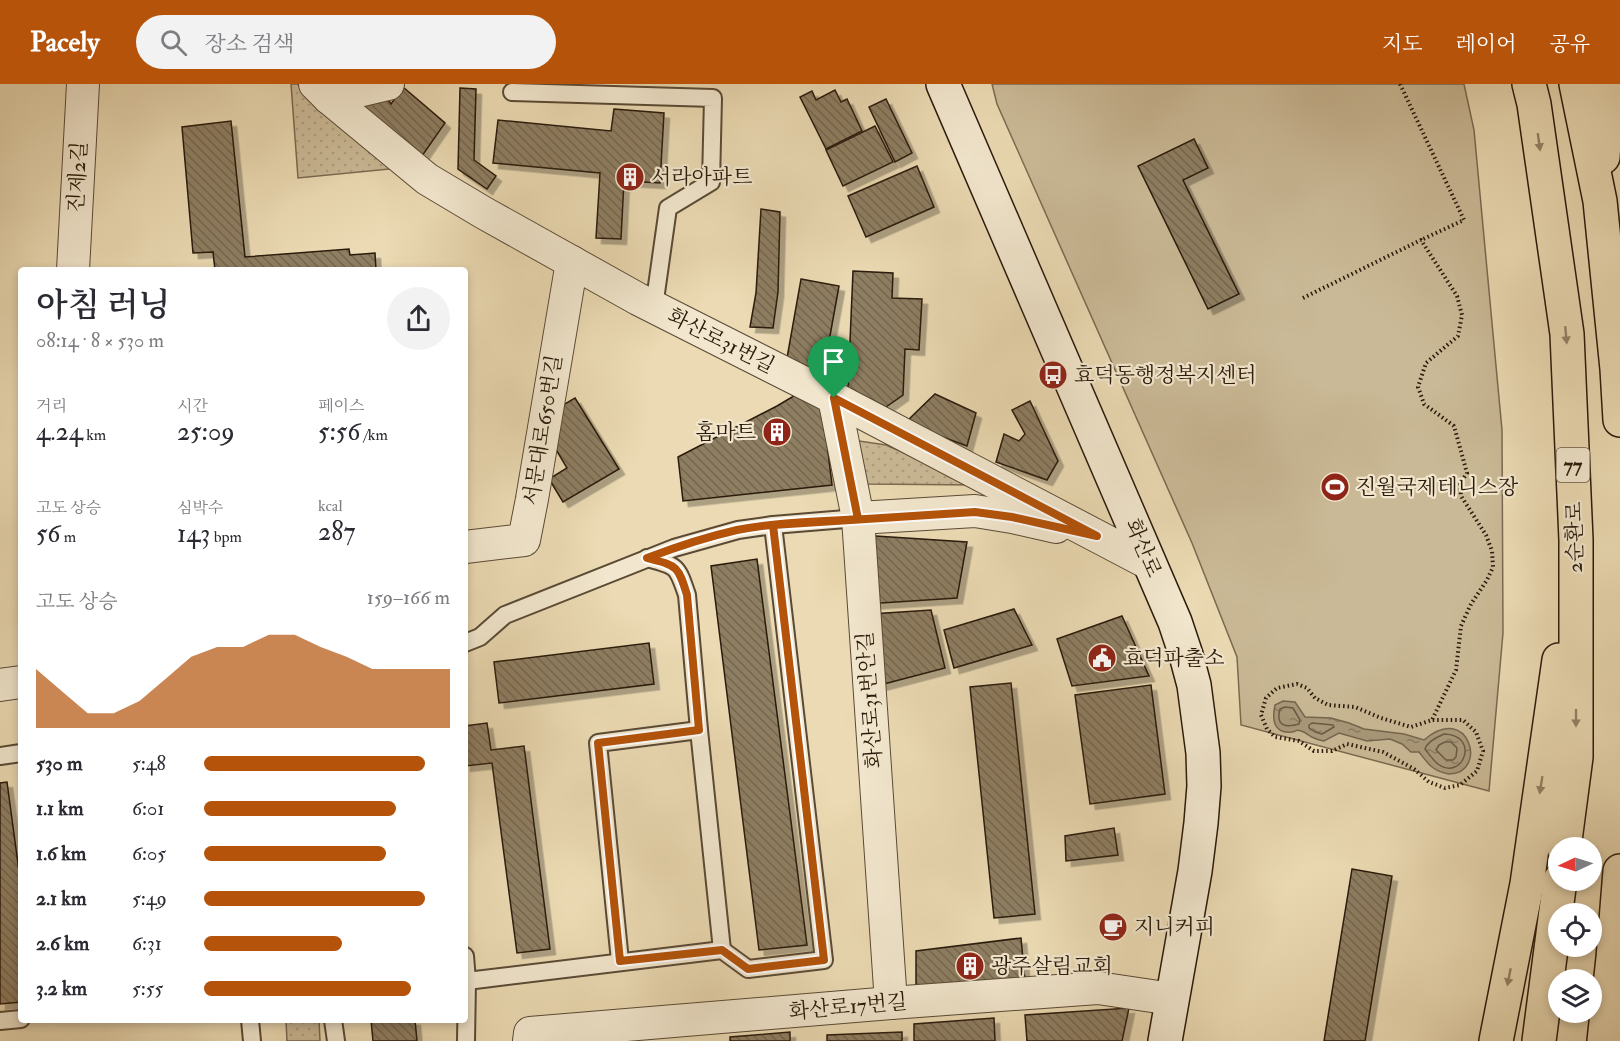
<!DOCTYPE html>
<html lang="ko">
<meta charset="utf-8">
<style>
:root{--surface:#fff;--page:#f2f2f3;--text:#2b2b33;--muted:#7c7c81;--accent:#b45309}
body{margin:0;font-family:"IM FELL Double Pica","Noto Serif KR",serif;background:var(--page);color:var(--text);height:100vh;display:flex;flex-direction:column;font-size:22px;white-space:nowrap}
*{box-sizing:border-box;margin:0}
p{font-size:20px;color:var(--muted)}
.icon{flex:none;width:33px;height:33px;fill:none;stroke:currentColor;stroke-width:2;stroke-linecap:round;stroke-linejoin:round}
.map{position:relative;flex:1;overflow:hidden}
.drawer{position:absolute;left:18px;top:183px;width:450px;height:756px;display:flex;flex-direction:column;background:var(--surface);border-radius:6px;box-shadow:0 3px 9px #0003}
.drawer>*{flex:none}
.needle{width:39px;rotate:266deg}
.tools{position:absolute;left:1548px;top:753px;display:grid;gap:12px}
.tools a{display:grid;place-items:center;width:54px;height:54px;border-radius:50%;background:var(--surface);box-shadow:0 3px 9px #0003;font-size:30px}
.pin{position:absolute;display:grid;place-items:center;width:51px;height:51px;color:#fff;margin:-62px -26px;border-radius:50% 50% 50% 0;rotate:-45deg;box-shadow:0 0 6px #0007}
.pin .icon{rotate:45deg}
.round{display:grid;place-items:center;flex:none;width:63px;height:63px;border-radius:32px;background:var(--page)}
.summary{display:flex;align-items:center;justify-content:space-between;height:102px;padding:0 18px}
h1{font-size:33px;font-weight:600;line-height:45px}
.stats{display:grid;grid-template-columns:repeat(3,1fr);gap:9px;height:102px;padding:6px 18px}
.stats div{display:grid;align-content:center}
.stats b{font-size:26px;font-weight:600}
.stats small{font-size:16px;font-weight:400}
.stats p{font-size:16px}
.chart{height:168px;padding:12px 18px}
.chart p{display:flex;justify-content:space-between}
.chart svg{width:100%;height:108px;margin-top:6px;fill:var(--accent);opacity:.7}
ul{padding:0 18px;list-style:none;font-size:20px}
li{display:grid;grid-template-columns:96px 72px 1fr;align-items:center;height:45px}
li i{height:15px;border-radius:8px;background:var(--accent)}
header{display:flex;align-items:center;gap:36px;box-sizing:border-box;height:84px;padding:0 30px;background:var(--accent);color:#fff}
header strong{font-size:28px}
nav{display:flex;gap:33px;margin-inline-start:auto;font-size:21px}
.search{width:420px;height:54px;background:var(--page);display:flex;align-items:center;gap:15px;box-sizing:border-box;padding:0 21px;border-radius:33px;color:var(--muted);font-size:22px}
.map>svg:first-child{display:block}
.grass{fill:#cab996;stroke:#7a6a50;stroke-width:1.5}
.park{fill:url(#park-dots);stroke:#7a6a50;stroke-width:1.5}
.water{fill:url(#water-ripples);stroke:#76664e;stroke-width:1.5}
.lines{fill:none;stroke-linecap:round;stroke-linejoin:round}
.shore{stroke:#6a5a42;stroke-width:1.5}
.building{fill:url(#building-back-hatch);stroke:#2a1a0b;stroke-width:1.5;filter:url(#shadow)}
.service-casing{stroke:#5a4a35;stroke-width:20}
.minor-casing{stroke:#5a4a35;stroke-width:34}
.secondary-casing{stroke:#2a1a0b;stroke-width:36}
.trunk-casing{stroke:#2a1a0b;stroke-width:36}
.path{stroke:#2a1a0b;stroke-width:4;stroke-dasharray:1.5 3;stroke-linecap:butt}
.service{stroke:#f2e7ce;stroke-width:16}
.minor{stroke:#f2e7ce;stroke-width:32}
.secondary{stroke:#f2e7ce;stroke-width:33}
.trunk{stroke:#ebdab3;stroke-width:33}
.oneway{fill:#948467}
.route-casing{stroke:#fff;stroke-width:12}
.route{stroke:#b45309;stroke-width:8}
.labels{text-anchor:middle;dominant-baseline:central;stroke-width:4.5;stroke-linejoin:round;paint-order:stroke}
.shield{fill:#f2e7ce;stroke:#665846;stroke-width:1.5}
.shield-label{font-size:20px;font-weight:bold;fill:#2a1a0b}
.street-label{font-size:21px;fill:#2a1a0b;stroke:#f2e7ce}
.poi-label{font-size:21px;fill:#2a1a0b;stroke:#f2e7ce;text-anchor:start}
</style>
<header>
<strong>Pacely</strong>
<div class="search"><svg class="icon" aria-label="search" viewBox="0 0 24 24"><circle cx="10" cy="10" r="6"/><path d="M15 15l6 6"/></svg>장소 검색</div>
<nav><a>지도</a><a>레이어</a><a>공유</a></nav>
</header>
<div class="map">
<svg width="1620" height="957" viewBox="0 0 1620 957">
<defs>
<pattern id="park-dots" width="8" height="8" patternUnits="userSpaceOnUse" patternTransform="scale(1.5)"><rect width="8" height="8" fill="#cab996"/><path d="M2 2h.1M6 6h.1" fill="none" stroke="#ae9e80" stroke-width="1.8" stroke-linecap="round"/></pattern>
<pattern id="water-ripples" width="26" height="14" patternUnits="userSpaceOnUse" patternTransform="scale(1.5)"><rect width="26" height="14" fill="#a9997a"/><path d="M2 4q2-2 4 0t4 0M15 11q2-2 4 0t4 0" fill="none" stroke="#8a7c62"/></pattern>
<pattern id="building-back-hatch" width="6" height="6" patternUnits="userSpaceOnUse" patternTransform="scale(1.5)"><rect width="6" height="6" fill="#8e7e62"/><path d="M-1 5l2 2M0 0l6 6M5-1l2 2" fill="none" stroke="#74664f"/></pattern>
<filter id="shadow"><feDropShadow dx="5.5" dy="5.5" stdDeviation="0" flood-color="#0004"/></filter>
</defs>
<rect width="100%" height="100%" fill="#ebdab3"/>
<filter id="stains"><feTurbulence type="fractalNoise" baseFrequency=".00333" numOctaves="4"/><feColorMatrix values="0 0 0 0 .2 0 0 0 0 .09 0 0 0 0 .02 0 0 0 .5 -.17"/></filter>
<radialGradient id="worn" r=".72"><stop offset=".6" stop-color="#630" stop-opacity="0"/><stop offset="1" stop-color="#630" stop-opacity=".3"/></radialGradient>
<path class="grass" d="M992,0h472l10,46 28,300 1,203 -14,158 -248,-66 -4,-68 -45,-114 -195,-439z"/>
<g class="park">
<path d="M291,0h6l88,74 15,10 -102,10z"/>
<path d="M859,357l27,4 92,40 -111,-1z"/>
<path d="M286,936h33l1,21h-33z"/>
</g>
<path class="water" d="M1283,617l12,1 10,15 26,1 18,5 15,6 40,5 20,6c45,-39 65,34 25,34 -6,-1 -12,-3 -17,-7 -5,-4 -9,-10 -13,-15h-8l-9,-8 -12,-5 -23,2 -28,-8 -15,8c-3,-1 -6,-1 -10,-3 -4,-1 -8,-6 -13,-7 -6,-2 -3,0 -9,1 -19,2 -20,-13 -17,-27z"/>
<g class="lines">
<g class="shore">
<path d="M1285,623l8,1 7,12 -1,4c-13,4 -24,2 -19,-15z"/>
<path d="M1312,639l21,2 1,2 -12,7 -7,-2 -6,-4v-3z"/>
<path d="M1444,650c37,1 19,48 -6,30 -5,-4 -9,-10 -13,-15 2,-7 12,-12 19,-15z"/>
<path d="M1445,658h6l6,6 -1,9 -3,3h-7l-10,-10 3,-5z"/>
</g>
</g>
<g class="building">
<path d="M403,3l42,36 -23,33 -67,-55 29,-6 7,9z"/>
<path d="M460,4l16,1 -2,71 22,16 -9,13 -29,-20z"/>
<path d="M835,6l6,12 6,-3 15,32 -36,18 -26,-52 12,-6 4,9z"/>
<path d="M886,15l26,54 -17,9 -26,-55z"/>
<path d="M614,25l50,4 -4,70 -36,-2 -3,58 -25,-1 4,-65 -107,-10 5,-43 113,11z"/>
<path d="M231,37l14,136 104,-8 1,6 25,-2 1,17h-161l-2,-18 -20,1 -11,-126z"/>
<path d="M875,42l18,36 -50,24 -17,-36z"/>
<path d="M1194,55l14,29 -25,12 56,114 -31,15 -70,-143z"/>
<path d="M917,82l17,41 -68,30 -18,-41z"/>
<path d="M761,125l19,3 -2,80 -5,36 -23,-1 6,-34z"/>
<path d="M853,187l40,2 -1,25 30,1 -3,51 -14,-1 -2,46 -17,12 -38,-19z"/>
<path d="M801,195l38,7 -15,83 -6,9 -31,-20z"/>
<path d="M802,307l20,11 10,83 -149,16 -5,-44 99,-51z"/>
<path d="M935,310l41,19 -9,33 -62,-23z"/>
<path d="M575,314l44,71 -56,33 -14,-23 18,-11 -16,-27 7,-33z"/>
<path d="M1030,317l28,60 -11,19 -51,-18 8,-28 15,7 6,-7 -13,-24z"/>
<path d="M860,451l107,7 -10,56 -91,6z"/>
<path d="M757,475l50,386 -48,5 -48,-384z"/>
<path d="M1014,525l18,36 -78,23 -10,-38z"/>
<path d="M931,526l14,58 -65,17 -9,-71z"/>
<path d="M1122,532l27,60 -77,10 -15,-47z"/>
<path d="M649,559l5,41 -155,19 -5,-41z"/>
<path d="M1011,599l24,231 -41,4 -24,-231z"/>
<path d="M1151,601l14,109 -75,10 -15,-109z"/>
<path d="M487,639l4,27 33,-4 26,203 -33,4 -25,-190 -27,3v-40z"/>
<path d="M7,698l14,104v116l-21,2v-221z"/>
<path d="M1114,744l4,27 -52,6 -1,-25z"/>
<path d="M1352,785l40,7 -27,165h-41z"/>
<path d="M1021,854l4,43 -109,5v-35z"/>
<path d="M1129,924l-7,33h-95l-2,-26z"/>
<path d="M994,934l1,23h-81v-17z"/>
<path d="M371,936h44l2,21h-44z"/>
<path d="M790,948v9h-60v-4z"/>
<path d="M902,948v9h-75v-6z"/>
</g>
<g class="lines">
<g class="service-casing">
<g id="service">
<path d="M512,8l201,6 -2,84 -43,26 -14,99"/>
<path d="M647,474c30,8 30,7 40,37l12,135 23,220"/>
<path d="M465,559l15,-6 25,-22 169,-67 64,-18 35,-5 85,-7"/>
<path d="M0,672l21,-3"/>
<path d="M465,872l2,25 -1,60"/>
<path d="M620,877l-22,-218 101,-13"/>
<path d="M467,897l255,-31 26,19 76,-9 -51,-435"/>
<path d="M250,936l2,21"/>
<path d="M333,936l3,21"/>
<path d="M0,937l21,-2"/>
</g>
</g>
<g class="minor-casing">
<g id="minor">
<path d="M315,0l14,14 98,81 57,34 154,86 196,99 316,166"/>
<path d="M329,14l59,-14"/>
<path d="M73,186l10,-186"/>
<path d="M834,314l24,120 33,485"/>
<path d="M858,434l117,-7 37,6 44,10"/>
<path d="M465,463l59,-7 8,-41 40,-237"/>
<path d="M0,601l21,-3"/>
<path d="M529,957l1,-8 361,-30 207,-15 74,11"/>
</g>
</g>
<g class="secondary-casing">
<path id="secondary" d="M943,0l232,538 11,33 8,30 9,68 1,33 -3,37 -6,48 -30,170"/>
</g>
<g class="trunk-casing">
<g id="trunk">
<path d="M1529,0l5,20 33,230 9,206v217l-12,91"/>
<path d="M1576,0l24,117 17,168 3,51"/>
<path d="M1603,73l5,-73"/>
<path d="M1496,957l31,-157 32,-224"/>
<path d="M1539,957l21,-161"/>
<path d="M1604,957l9,-83 7,-87"/>
</g>
</g>
<g class="path">
<path d="M1400,0l64,136 -43,20"/>
<path d="M1303,214l118,-58 36,56 5,19 -4,21 -32,27 -8,24 6,17 30,22 13,47 -7,11 1,12 25,39 6,16 1,16 -6,13 -16,24 -10,22 -5,44 -24,50 -21,7 -30,-9 -26,-11 -27,-2 -13,-7 -8,-10 -10,-4 -20,4 -11,10 -5,17 6,14 8,8 24,4 15,10h18l15,-7 36,8 31,17 15,13 16,6 15,-3 17,-14 6,-20 -7,-19 -13,-12h-31"/>
</g>
<use href="#service" class="service"/>
<use href="#minor" class="minor"/>
<use href="#secondary" class="secondary"/>
<use href="#trunk" class="trunk"/>
</g>
<defs><path id="oneway-solid" d="M-6-.8H1V-3.2L6.5 0L1 3.2V.8H-6Z" transform="scale(1.5)"/></defs>
<g class="oneway">
<use href="#oneway-solid" transform="translate(1539 58) rotate(82)"/>
<use href="#oneway-solid" transform="translate(1566 251) rotate(85)"/>
<use href="#oneway-solid" transform="translate(1576 634) rotate(90)"/>
<use href="#oneway-solid" transform="translate(1541 701) rotate(99)"/>
<use href="#oneway-solid" transform="translate(1509 893) rotate(101)"/>
</g>
<g class="lines">
<g class="route-casing">
<path id="route" d="M834,314l24,121c-40,3 -82,3 -121,11 -31,7 -61,17 -90,28 30,8 31,7 40,37l12,135 -101,13 22,218 102,-11 26,19 76,-9 -51,-435 202,-13 37,5 85,19 -263,-138"/>
</g>
<use href="#route" class="route"/>
</g>
<defs>
<g id="building-disc" transform="scale(1.5)"><circle r="9.5" fill="#8f2418" stroke="#f2e7ce"/><path d="M-4-6H4V6H1V3H-1V6H-4ZM-2.5-4.3h1.7v1.8h-1.7ZM.8-4.3h1.7v1.8H.8ZM-2.5-1h1.7V.8h-1.7ZM.8-1h1.7V.8H.8Z" fill="#fff"/></g>
<g id="bus-disc" transform="scale(1.5)"><circle r="9.5" fill="#8f2418" stroke="#f2e7ce"/><path d="M-5-6H5V4H4V6H2V4H-2V6H-4V4H-5ZM-3.5-4V0h7V-4ZM-3.5 1.2v1.5H-2V1.2ZM2 1.2v1.5H3.5V1.2Z" fill="#fff"/></g>
<g id="stadium-disc" transform="scale(1.5)"><circle r="9.5" fill="#8f2418" stroke="#f2e7ce"/><path d="M0-5a6.5 5 0 1 0 0 10a6.5 5 0 1 0 0-10ZM-3.5-1.8h7v3.6h-7Z" fill="#fff"/></g>
<g id="civic-disc" transform="scale(1.5)"><circle r="9.5" fill="#8f2418" stroke="#f2e7ce"/><path d="M-.6-6.5H3V-4.5H.6V-3L4-1V1h2V6H-6V1h2V-1L-.6-3ZM-1.2 2.5V6h2.4V2.5Z" fill="#fff"/></g>
<g id="cafe-disc" transform="scale(1.5)"><circle r="9.5" fill="#8f2418" stroke="#f2e7ce"/><path d="M-5.5-4.5H6V0H3Q3 3.5 0 3.5H-2.5Q-5.5 3.5-5.5 0ZM3-3.2v2h1.7v-2ZM-6 4.5H4V6H-6Z" fill="#fff"/></g>
</defs>
<g fill-rule="evenodd">
<use href="#building-disc" x="630" y="93"/>
<use href="#bus-disc" x="1053" y="291"/>
<use href="#building-disc" x="777" y="348"/>
<use href="#stadium-disc" x="1335" y="403"/>
<use href="#civic-disc" x="1102" y="574"/>
<use href="#cafe-disc" x="1113" y="843"/>
<use href="#building-disc" x="970" y="882"/>
</g>
<g class="labels">
<rect class="shield" x="1556.5" y="364" width="33" height="34" rx="4.5"/>
<g class="shield-label">
<text x="1573" y="381">77</text>
</g>
<g class="street-label">
<text transform="translate(78 93) rotate(-87)">진제2길</text>
<text transform="translate(721 257) rotate(27)">화산로31번길</text>
<text transform="translate(543 346) rotate(-81)">서문대로650번길</text>
<text transform="translate(1575 453) rotate(-91)">2순환로</text>
<text transform="translate(1143 464) rotate(67)">화산로</text>
<text transform="translate(870 616) rotate(-94)">화산로31번안길</text>
<text transform="translate(848 923) rotate(-5)">화산로17번길</text>
</g>
<g class="poi-label">
<text x="651" y="93">서라아파트</text>
<text x="1074" y="291">효덕동행정복지센터</text>
<text x="756" y="348" text-anchor="end">홈마트</text>
<text x="1356" y="403">진월국제테니스장</text>
<text x="1123" y="574">효덕파출소</text>
<text x="1134" y="843">지니커피</text>
<text x="991" y="882">광주살림교회</text>
</g>
</g>
<rect width="100%" height="100%" filter="url(#stains)"/>
<rect width="100%" height="100%" fill="url(#worn)"/>
</svg>
<div class="tools">
<a><svg class="needle" viewBox="-14 -14 28 28"><path d="M0-13l5 13h-10z" fill="#e53935"/><path d="M0 13l5-13h-10z" fill="#7c7c81"/></svg></a>
<a><svg class="icon" aria-label="locate" viewBox="0 0 24 24"><circle cx="12" cy="12" r="6"/><path d="M12 2v4M12 18v4M2 12h4M18 12h4"/></svg></a>
<a><svg class="icon" aria-label="layers" viewBox="0 0 24 24"><path d="M12 4l9 5-9 5-9-5zM3 14l9 5 9-5"/></svg></a>
</div>
<div class="pin" style="left:834px;top:314px;background:#1e9e55"><svg class="icon" aria-label="arrive" viewBox="0 0 24 24"><path d="M6 21V4h12l-3 4 3 4H6"/></svg></div>
<section class="drawer">
<div class="summary"><div><h1>아침 러닝</h1><p>08:14 · 8 × 530 m</p></div><a class="round"><svg class="icon" aria-label="share" viewBox="0 0 24 24"><path d="M12 15V3M7 8l5-5 5 5M5 13v7h14v-7"/></svg></a></div>
<div class="stats">
<div><p>거리</p><b>4.24<small> km</small></b></div>
<div><p>시간</p><b>25:09</b></div>
<div><p>페이스</p><b>5:56<small> /km</small></b></div>
</div>
<div class="stats">
<div><p>고도 상승</p><b>56<small> m</small></b></div>
<div><p>심박수</p><b>143<small> bpm</small></b></div>
<div><p>kcal</p><b>287</b></div>
</div>
<div class="chart"><p><span>고도 상승</span>159–166 m</p>
<svg viewBox="0 0 160 44" preserveAspectRatio="none"><path d="M0 44V20L10 29L20 38L30 38L40 33L50 24L60 15L70 11L80 11L90 6L100 6L110 11L120 15L130 20L140 20L150 20L160 20V44z"/></svg>
</div>
<ul>
<li><b>530 m</b>5:48<i style="width:90%"></i></li>
<li><b>1.1 km</b>6:01<i style="width:78%"></i></li>
<li><b>1.6 km</b>6:05<i style="width:74%"></i></li>
<li><b>2.1 km</b>5:49<i style="width:90%"></i></li>
<li><b>2.6 km</b>6:31<i style="width:56%"></i></li>
<li><b>3.2 km</b>5:55<i style="width:84%"></i></li>
</ul>
</section>
</div>
